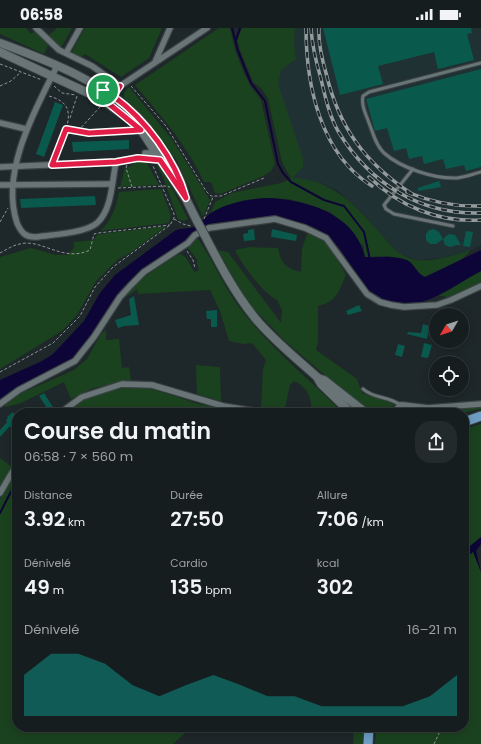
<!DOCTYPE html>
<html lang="fr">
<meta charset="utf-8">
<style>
:root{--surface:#161d1f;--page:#232a2c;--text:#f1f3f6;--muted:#9ea2a4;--line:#353b3d;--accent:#0f766e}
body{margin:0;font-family:Poppins,sans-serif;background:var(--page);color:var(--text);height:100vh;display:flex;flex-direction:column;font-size:15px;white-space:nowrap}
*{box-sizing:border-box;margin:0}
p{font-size:13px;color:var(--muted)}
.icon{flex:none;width:22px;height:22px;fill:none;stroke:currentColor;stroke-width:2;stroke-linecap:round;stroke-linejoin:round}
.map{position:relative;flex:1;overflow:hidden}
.details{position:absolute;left:12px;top:380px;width:457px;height:324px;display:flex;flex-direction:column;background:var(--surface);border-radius:16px;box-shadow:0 2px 10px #0003,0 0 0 1px var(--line)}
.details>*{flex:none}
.needle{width:26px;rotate:231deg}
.controls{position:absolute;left:429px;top:280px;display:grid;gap:8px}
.controls a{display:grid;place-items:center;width:40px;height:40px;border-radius:50%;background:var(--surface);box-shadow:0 2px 10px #0003,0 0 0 1px var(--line);font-size:20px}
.pin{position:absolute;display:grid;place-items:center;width:34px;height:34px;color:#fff;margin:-17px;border:2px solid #fff;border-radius:50%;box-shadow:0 1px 4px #0007}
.round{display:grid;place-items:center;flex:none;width:42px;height:42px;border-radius:16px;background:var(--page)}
.overview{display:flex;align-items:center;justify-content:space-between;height:68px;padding:0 12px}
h1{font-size:22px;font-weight:600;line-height:30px}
.metrics{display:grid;grid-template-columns:repeat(3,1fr);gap:6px;height:68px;padding:4px 12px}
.metrics div{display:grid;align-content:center}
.metrics b{font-size:20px;font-weight:600}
.metrics small{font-size:11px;font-weight:400}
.metrics p{font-size:11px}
.chart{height:112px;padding:8px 12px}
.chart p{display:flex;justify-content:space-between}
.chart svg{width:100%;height:72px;margin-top:4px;fill:var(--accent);opacity:.7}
.status{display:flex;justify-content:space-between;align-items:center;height:28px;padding:0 20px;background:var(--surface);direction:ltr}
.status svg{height:11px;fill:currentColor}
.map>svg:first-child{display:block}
.built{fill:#203134}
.green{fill:#1b421f}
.water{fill:#0d0537}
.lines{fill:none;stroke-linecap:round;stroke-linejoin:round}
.stream{stroke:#0d0537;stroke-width:2}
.building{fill:#09594d}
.lane-casing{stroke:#394143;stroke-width:5}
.street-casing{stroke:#394143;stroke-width:8}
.secondary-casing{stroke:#394143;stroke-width:10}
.primary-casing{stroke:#394143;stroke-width:11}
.path{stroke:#8c9495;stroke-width:1;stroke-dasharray:3 2;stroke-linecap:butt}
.lane{stroke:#697476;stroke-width:3}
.street{stroke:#697476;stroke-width:5.5}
.secondary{stroke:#697476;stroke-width:8}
.primary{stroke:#6d9dc3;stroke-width:9}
.rail-casing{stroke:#949b9d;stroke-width:3.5}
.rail{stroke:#1e2729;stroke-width:2;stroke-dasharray:6;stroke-linecap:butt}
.secondary-bridge-casing{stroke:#394143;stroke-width:10;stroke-linecap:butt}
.secondary-bridge{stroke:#697476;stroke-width:8}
.route-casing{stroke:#fff;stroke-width:8}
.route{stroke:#e11d48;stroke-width:5}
</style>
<div class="status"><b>06:58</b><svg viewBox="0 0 49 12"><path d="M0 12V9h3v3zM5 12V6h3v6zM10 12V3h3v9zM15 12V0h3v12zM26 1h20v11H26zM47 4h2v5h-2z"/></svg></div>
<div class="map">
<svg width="481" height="716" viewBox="0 0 481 716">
<rect width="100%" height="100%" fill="#1e2729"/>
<path class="built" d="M270,0h211v217l-10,5 -29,8 -25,2 -12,-4 -10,-5 -31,-36 -26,-24 -17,-8 -30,-4 -8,-28z"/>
<g class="green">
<path d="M0,0h26l5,6 4,-3 13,14 -4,9 -44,-20z"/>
<path d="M57,0h15l-11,20 -13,-12z"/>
<path d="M85,0h77l-13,30 -28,19 -36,-23 -4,3 -9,-5z"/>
<path d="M219,0h11l5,22 8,21 7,14 11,15 14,64 -4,7 -6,4 -44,19 -6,-1 -4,-11h-7c-17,-37 -43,-66 -69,-97z"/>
<path d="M242,0h53l-1,14 2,17 -15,11 -3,14 25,75v8l-11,11c40,1 63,27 88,55 10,12 19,24 36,27 18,2 38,-5 55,-10l-10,10 -36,17 -28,-18 -8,-3 -24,1 -2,-11 -33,-34 -23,-8 -18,-5 -23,-1 -22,2 -33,13 4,-11 17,-9 49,-10 10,-4 -9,-17 -14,-63 -6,-10 -9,-7 -13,-32 -3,-10z"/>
<path d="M129,59l42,51 39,62 -7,17 -26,-56 -31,-40 -22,-23v-5z"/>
<path d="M146,133l13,24 -39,2 5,-20h4l6,-4z"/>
<path d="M156,136l6,5 26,50 -4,2 -6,-2 -15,-42z"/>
<path d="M161,161l10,26 -2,8 -69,8c12,-11 16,-24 19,-39z"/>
<path d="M167,198l-36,26 -14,8 -21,21 -19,34 -15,16 -62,38v-112l31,-9 25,7h11l7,-7v-6l20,-2 2,-4 4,-2z"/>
<path d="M307,206c21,2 29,24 39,41 -8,17 -8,26 -28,31v35l-2,9 41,29 5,14 30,10 2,2 -4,6 -16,1 -14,-7 -75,-64 -31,-32 -17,-25 -19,-34 10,2 53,71 1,-13 -5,-10c-14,-7 -35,-35 -42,-50l15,-3 28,1c3,15 7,20 23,24l1,-23z"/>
<path d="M197,209c16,23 26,49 43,71 28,38 69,71 103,105h-31c-1,-15 -3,-25 -18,-32l-4,4 -6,28 -23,-5 2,-39 3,-9 -14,-17 -9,1 -14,-3 -9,-30 -10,-21 -72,4 -1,-5 -11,8c6,-15 39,-34 53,-43 9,1 10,12 16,18l4,-2 -2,-6v-5l-9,-11z"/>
<path d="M481,243v11l-30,16 -14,-3z"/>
<path d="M106,302v10l13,-1 3,29 7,-1 2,13 -38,8 -22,11 -7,-17 -43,21 -15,4 -2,-3 15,-10 55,-24 13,-11 14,-25z"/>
<path d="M196,337l24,2 1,34 -24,-7z"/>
<path d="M128,359l21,1 50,16 47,9h-176l3,-1 -2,-4 16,-11z"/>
<path d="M481,379v2l-20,4h-58l3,-4 30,2z"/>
<path d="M481,396v113l-17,14v-122z"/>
<path d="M0,430l12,9 -12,20z"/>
<path d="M17,441v9l-8,12 8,-8v245h175l-19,17h-173v-245z"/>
<path d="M473,523l8,21v172h-106l1,-17h88v-168z"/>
<path d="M354,699h10l-1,17h-10z"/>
</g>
<g class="water">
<path d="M266,170c39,1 89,15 99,59 14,1 28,-2 42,3 8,4 10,14 18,17l56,-27v21c-21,11 -44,29 -68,33 -54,8 -55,-40 -83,-66 -26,-24 -76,-23 -107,-14 -33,10 -94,55 -113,83 -11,15 -24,44 -39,54 -22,16 -49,21 -71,39v-20l42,-19 11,-7 31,-33 16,-28 15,-18 61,-45c6,-2 13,-1 18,-3 8,-4 11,-10 17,-14 14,-10 38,-14 55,-15z"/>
<path d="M481,509v7l-5,7 5,21 -8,-20 -9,7v-8z"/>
</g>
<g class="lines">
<g class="stream">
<path d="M232,0l6,23 13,32 14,18 13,63 5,9 8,9 33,18 20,6 20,26 6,28"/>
<path d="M236,12l4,-12"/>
<path d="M0,485l17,-33"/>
</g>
</g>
<g class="building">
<path d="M323,0h148l1,5 -5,1 7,26 -36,9 -4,-17 -56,14 5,18 -43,11z"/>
<path d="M481,41v98l-15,4 -2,-6 -18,4 -3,-10 -19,5 -2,-8 -13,3 -3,-11 -12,3 -7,-23 -12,3 -9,-32z"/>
<path d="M55,74l8,3 -19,52 -8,-3z"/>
<path d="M129,112v9l-56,3 -1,-10z"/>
<path d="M439,153l2,6 -23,4v-3z"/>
<path d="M95,168l1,9 -75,3 -1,-9z"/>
<path d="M254,201l1,11 -11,1 -1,-7 5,-1v-3z"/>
<path d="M272,201l25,6 -1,6 -25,-4z"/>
<path d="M434,201l5,3 4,7 6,-5 6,1 6,10h-4l-7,2 -5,-2 -2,-6 -7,5h-6l-4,-4v-6l3,-4z"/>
<path d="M466,203l7,1 -3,15 -7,-1z"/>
<path d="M134,268l5,29 -15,1 -6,2 -3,-8 16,-5 -2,-16z"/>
<path d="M359,277l3,6 -14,4 -2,-4z"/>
<path d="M217,282v17h-6v-8h-4l-1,-8z"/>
<path d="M423,296l7,2 -3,13 -20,-5 1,-2 13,1z"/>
<path d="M424,315l8,2 -4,13 -7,-1z"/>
<path d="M398,316l7,2 -3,11 -7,-2z"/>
<path d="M44,365l12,19v1h-6l-11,-17z"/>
<path d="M13,384l4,6v5l-6,5 -1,-2 -10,11v-7l7,-8 -1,-2 2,-2 -1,-1z"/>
</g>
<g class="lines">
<g class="lane-casing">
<g id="lane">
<path d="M481,35l-112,29 -6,4c-2,10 3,18 6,27 4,10 7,23 15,30 17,15 50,26 73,25 8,-1 16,-4 24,-6"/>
<path d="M413,141l-29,36 2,4 8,5 59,12"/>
<path d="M363,361c11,10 26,7 37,16"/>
</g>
</g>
<g class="street-casing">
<g id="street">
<path d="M36,0l23,22 33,16 28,20"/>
<path d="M66,25l14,-25"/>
<path d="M155,34l15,-34"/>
<path d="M57,38c-22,44 -57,106 -40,157 4,9 8,14 18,14 15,-2 51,-4 62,-14 15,-13 15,-42 19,-61"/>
<path d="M103,62l17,-4"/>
<path d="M109,76l11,-18 87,-58"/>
<path d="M0,95l26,6"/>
<path d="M145,125h12"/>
<path d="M0,139l116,-5 22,-4 22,2"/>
<path d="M0,157l112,-1"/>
<path d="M0,376l19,-14 56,-29 19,-24 26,-40 11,-12 13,-13 44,-29 7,-8 14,-7 66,-9 30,9 21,10 41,56 13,8 11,3 13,2 33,-2 14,-5 30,-14"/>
<path d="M60,385l22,-16 40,-13 30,1 71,21 44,7"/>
<path d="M394,385l6,-8h3l25,3 53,-4"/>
<path d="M0,465l17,-29"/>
</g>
</g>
<g class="secondary-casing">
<g id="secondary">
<path d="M0,15c52,19 107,40 144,81 6,7 11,15 16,23 10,14 20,28 24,45"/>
<path d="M0,24l99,46 28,19 14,13 45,69 11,22"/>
<path d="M204,206c15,29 30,58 51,84 18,22 41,40 62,59l4,7 30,29"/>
<path d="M318,350l6,2 42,33"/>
</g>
</g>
<g class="primary-casing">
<g id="primary">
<path d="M464,394l17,-6"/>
<path d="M368,716l1,-17"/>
</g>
</g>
<g class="path">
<path d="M0,36l42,16"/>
<path d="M0,58l11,-5 10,-9"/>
<path d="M54,58l8,7 14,2"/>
<path d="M131,58l35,40 40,65 5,5h10l43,-18"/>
<path d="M49,68c18,5 23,14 17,33"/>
<path d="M70,90l7,-22"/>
<path d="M78,103l22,-24"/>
<path d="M54,130l12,-29 23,4 41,-2"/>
<path d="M127,137l-1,3 6,19"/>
<path d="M118,160l47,-2 5,1"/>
<path d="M174,191l9,5 8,2"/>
<path d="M204,191l9,-22"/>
<path d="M0,194l8,-14"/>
<path d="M187,223l6,9 2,8"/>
<path d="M0,225c6,-3 13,-8 20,-9 21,-6 43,19 70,6l4,-16 4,-1 72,-8"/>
<path d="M0,344l53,-29 27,-27 15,-29 18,-20 57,-42 4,-7v-4l-21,-48"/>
<path d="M434,716l8,-17"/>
</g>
<use href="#lane" class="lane"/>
<use href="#street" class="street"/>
<use href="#secondary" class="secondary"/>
<use href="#primary" class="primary"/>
<g class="rail-casing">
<g id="rail">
<path d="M306,0c0,56 14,126 66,158"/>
<path d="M311,0c1,17 5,34 10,51 4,17 8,36 17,52 31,52 82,84 143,82"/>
<path d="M319,0c-1,15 3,31 7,45 13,55 39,90 86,121"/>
<path d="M369,149c30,29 70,46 112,43"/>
<path d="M407,164c24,10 48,15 74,14"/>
</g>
</g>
<use href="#rail" class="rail"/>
<g class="secondary-bridge-casing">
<path id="secondary-bridge" d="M197,193l7,13"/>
</g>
<use href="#secondary-bridge" class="secondary-bridge"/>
</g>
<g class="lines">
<g class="route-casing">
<path id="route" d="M103,62l10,6 -4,8 32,26 -52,3 -23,-4 -14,36 64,-3 22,-4 22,2 26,38c-11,-39 -40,-78 -73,-102l7,-10 -17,4"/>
</g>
<use href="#route" class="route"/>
</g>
</svg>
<div class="controls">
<a><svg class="needle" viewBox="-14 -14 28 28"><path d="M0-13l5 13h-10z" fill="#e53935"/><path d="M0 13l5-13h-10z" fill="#9ea2a4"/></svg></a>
<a><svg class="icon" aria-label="locate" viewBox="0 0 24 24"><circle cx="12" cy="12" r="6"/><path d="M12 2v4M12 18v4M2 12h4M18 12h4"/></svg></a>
</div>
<div class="pin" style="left:103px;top:62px;background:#1e9e55"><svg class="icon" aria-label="arrive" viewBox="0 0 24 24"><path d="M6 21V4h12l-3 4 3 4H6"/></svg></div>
<section class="details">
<div class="overview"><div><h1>Course du matin</h1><p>06:58 · 7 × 560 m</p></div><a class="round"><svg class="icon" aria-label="share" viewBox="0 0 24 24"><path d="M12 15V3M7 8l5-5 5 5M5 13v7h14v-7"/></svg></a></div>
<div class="metrics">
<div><p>Distance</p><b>3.92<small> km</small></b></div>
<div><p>Durée</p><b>27:50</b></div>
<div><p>Allure</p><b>7:06<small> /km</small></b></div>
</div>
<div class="metrics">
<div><p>Dénivelé</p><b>49<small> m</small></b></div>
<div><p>Cardio</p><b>135<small> bpm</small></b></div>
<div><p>kcal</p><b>302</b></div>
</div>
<div class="chart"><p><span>Dénivelé</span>16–21 m</p>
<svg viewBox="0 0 160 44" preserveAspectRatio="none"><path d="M0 44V19L10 6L20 6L30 12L40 25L50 32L60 25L70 19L80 25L90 32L100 32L110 38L120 38L130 38L140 38L150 32L160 19V44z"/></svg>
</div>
</section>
</div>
